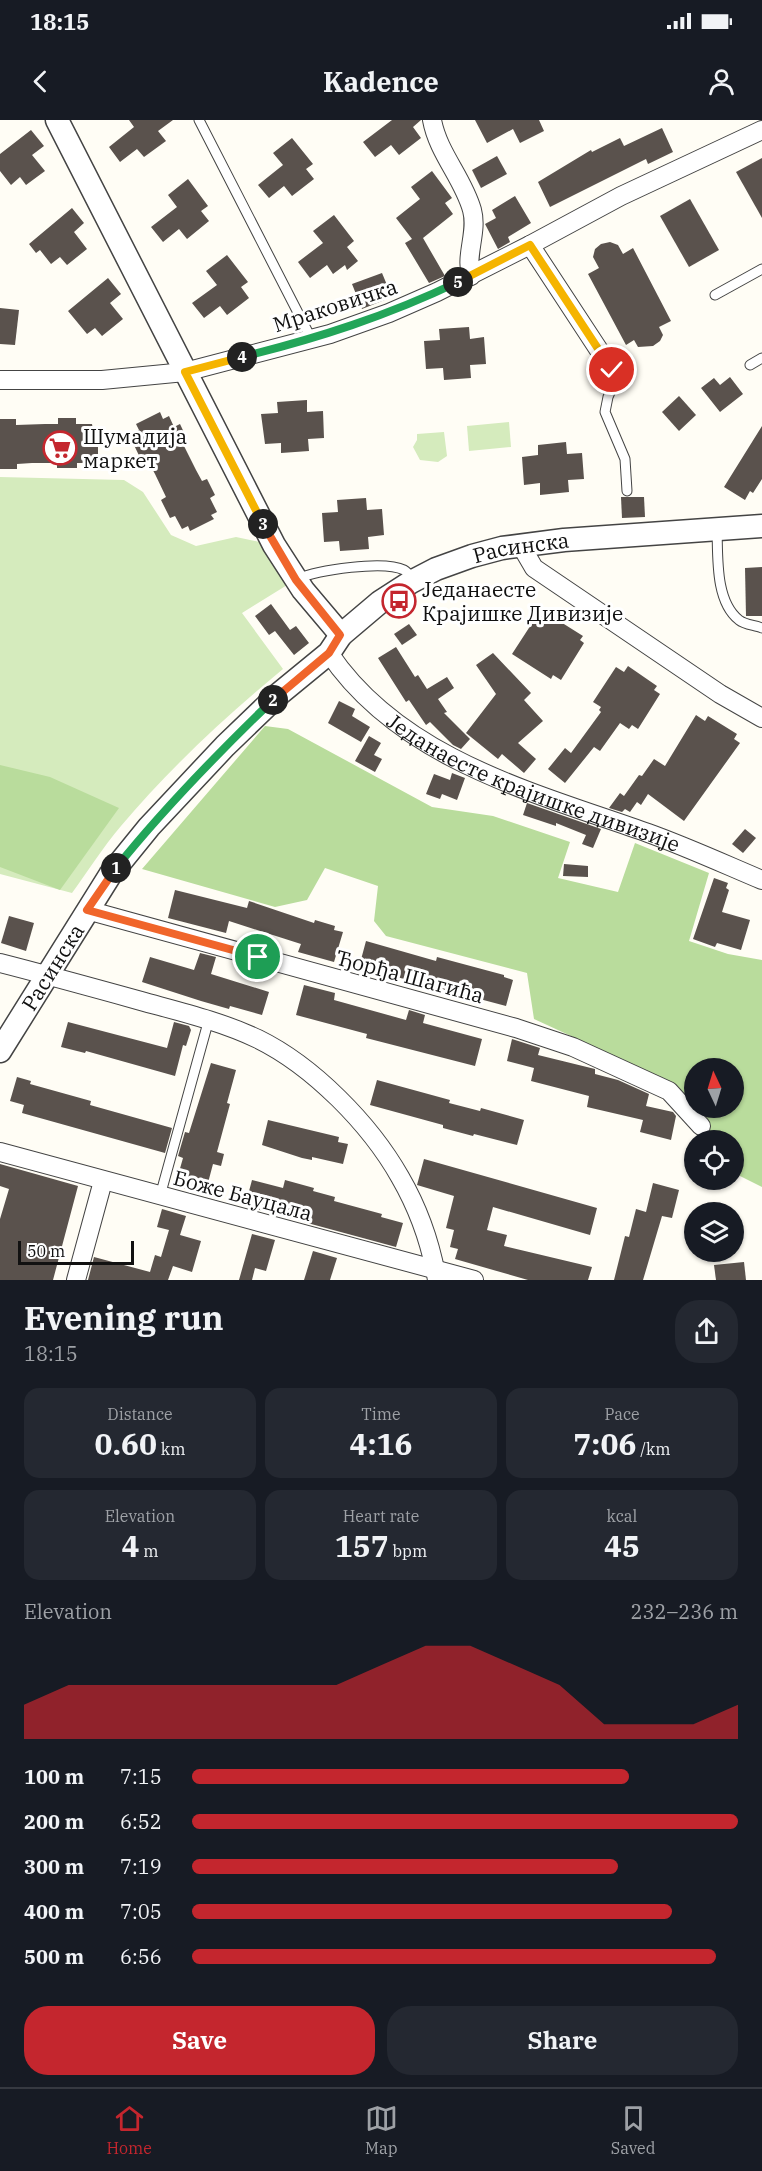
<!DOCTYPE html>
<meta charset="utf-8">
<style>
:root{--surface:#171b24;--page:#242831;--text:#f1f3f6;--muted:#9ea1a6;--line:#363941;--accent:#c4262e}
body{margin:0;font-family:"IBM Plex Serif",serif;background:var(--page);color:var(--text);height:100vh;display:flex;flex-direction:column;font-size:22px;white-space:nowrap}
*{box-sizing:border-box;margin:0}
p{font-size:20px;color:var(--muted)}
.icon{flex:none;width:33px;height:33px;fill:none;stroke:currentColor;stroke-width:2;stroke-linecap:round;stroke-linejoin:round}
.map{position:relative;height:1160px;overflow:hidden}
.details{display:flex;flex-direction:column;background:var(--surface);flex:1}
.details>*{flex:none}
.needle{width:39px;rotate:356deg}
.buttons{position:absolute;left:684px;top:938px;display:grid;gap:12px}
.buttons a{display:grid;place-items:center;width:60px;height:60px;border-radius:50%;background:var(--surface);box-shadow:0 2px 4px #0004;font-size:30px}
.scale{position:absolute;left:18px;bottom:15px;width:116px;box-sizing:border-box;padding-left:6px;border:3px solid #111;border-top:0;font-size:16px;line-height:21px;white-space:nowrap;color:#111;-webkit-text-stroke:4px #fff;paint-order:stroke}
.pin{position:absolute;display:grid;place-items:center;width:51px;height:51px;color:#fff;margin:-26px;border:3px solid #fff;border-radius:50%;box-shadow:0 2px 6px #0007}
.km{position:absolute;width:30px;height:30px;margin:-15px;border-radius:50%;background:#222;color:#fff;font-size:16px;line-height:30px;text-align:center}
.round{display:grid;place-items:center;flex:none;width:63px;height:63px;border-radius:24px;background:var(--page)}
.headline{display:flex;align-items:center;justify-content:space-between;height:102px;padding:0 24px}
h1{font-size:33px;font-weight:700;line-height:45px}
.metrics{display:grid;grid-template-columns:repeat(3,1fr);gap:9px;height:102px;padding:6px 24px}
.metrics div{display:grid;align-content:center;border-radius:15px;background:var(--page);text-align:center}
.metrics b{font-size:30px;font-weight:700}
.metrics small{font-size:16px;font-weight:400}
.metrics p{font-size:16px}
.chart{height:168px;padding:12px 24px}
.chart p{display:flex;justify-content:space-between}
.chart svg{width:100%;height:108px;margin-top:6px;fill:var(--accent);opacity:.7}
.primary-button{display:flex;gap:12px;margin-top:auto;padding:12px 24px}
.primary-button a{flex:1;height:69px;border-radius:24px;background:var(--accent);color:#fff;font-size:24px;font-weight:700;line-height:69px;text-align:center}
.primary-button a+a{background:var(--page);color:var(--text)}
ul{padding:0 24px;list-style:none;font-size:20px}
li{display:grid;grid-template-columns:96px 72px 1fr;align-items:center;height:45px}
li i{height:15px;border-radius:8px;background:var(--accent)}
.status{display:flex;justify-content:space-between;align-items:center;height:42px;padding:0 30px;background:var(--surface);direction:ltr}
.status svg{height:16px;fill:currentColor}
header{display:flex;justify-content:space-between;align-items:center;height:78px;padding:0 24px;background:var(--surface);font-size:27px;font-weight:700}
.tabs{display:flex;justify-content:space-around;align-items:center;height:84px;border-top:2px solid var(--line);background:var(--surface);font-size:16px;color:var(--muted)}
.tabs a{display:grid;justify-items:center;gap:3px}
.tabs .selected{color:var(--accent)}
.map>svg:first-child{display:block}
.green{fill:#d5ebbd}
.forest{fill:#b9dc9c;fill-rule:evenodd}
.building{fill:#5a524d}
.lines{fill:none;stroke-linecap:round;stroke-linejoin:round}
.service-casing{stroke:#444;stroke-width:11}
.minor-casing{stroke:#444;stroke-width:20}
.tertiary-casing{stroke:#444;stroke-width:25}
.service{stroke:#fff;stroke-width:9}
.minor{stroke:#fff;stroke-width:18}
.tertiary{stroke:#fff;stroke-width:22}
.split-1-casing{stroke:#fff;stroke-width:12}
.split-2-casing{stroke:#fff;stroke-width:12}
.split-3-casing{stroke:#fff;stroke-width:12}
.split-4-casing{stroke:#fff;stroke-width:12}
.split-5-casing{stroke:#fff;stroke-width:12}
.split-6-casing{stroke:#fff;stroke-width:12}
.split-1{stroke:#f0652b;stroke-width:8}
.split-2{stroke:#22a559;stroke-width:8}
.split-3{stroke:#f0652b;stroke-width:8}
.split-4{stroke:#f5b400;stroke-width:8}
.split-5{stroke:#22a559;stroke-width:8}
.split-6{stroke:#f5b400;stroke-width:8}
.labels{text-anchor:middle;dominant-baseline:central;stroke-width:6;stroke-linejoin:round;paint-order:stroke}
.street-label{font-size:21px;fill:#111;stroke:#fff}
.poi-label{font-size:21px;fill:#111;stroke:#fff;text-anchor:start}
</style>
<div class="status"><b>18:15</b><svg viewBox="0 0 49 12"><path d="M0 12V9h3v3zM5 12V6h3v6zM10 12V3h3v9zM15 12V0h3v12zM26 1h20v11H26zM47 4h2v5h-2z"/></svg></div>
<header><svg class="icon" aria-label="back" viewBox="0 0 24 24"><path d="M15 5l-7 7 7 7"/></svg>Kadence<svg class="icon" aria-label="person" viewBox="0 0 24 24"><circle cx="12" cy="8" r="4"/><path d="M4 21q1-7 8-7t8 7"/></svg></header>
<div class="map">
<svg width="762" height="1160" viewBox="0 0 762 1160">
<rect width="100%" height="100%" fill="#fffdf5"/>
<g class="green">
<path d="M509,302l2,25 -42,4 -2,-25z"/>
<path d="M444,312l3,24 -9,6 -18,-2 -7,-13 4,-7v-6z"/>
<path d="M0,357l124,3 19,12 28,43 25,11 40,-9 38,8 18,37 -50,31 41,56c-58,48 -113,99 -162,157 -18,21 -33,45 -49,67l-72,-19z"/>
</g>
<g class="forest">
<path d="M265,606l23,3 144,78 61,9 77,26 -12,36 60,14 17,-49 74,30 -20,68 39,13 34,6v227l-28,-14v-33h-26l-37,-58 -137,-63 -7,-46 -141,-37 -12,-15 4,-35 -53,-18 -18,32 -32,7 -133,-38zM694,948h40v39h-40z"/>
<path d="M0,645l50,12 69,31 -59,82 -60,-23z"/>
</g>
<g class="building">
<path d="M129,0h44l-15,11 8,10 -22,16 -7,-8 -17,13 -11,-15 25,-20z"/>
<path d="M392,0h29l-8,7 8,11 -22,17 -8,-10 -16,12 -12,-15z"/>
<path d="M475,0h64l5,11 -24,12 -7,-14 -26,14z"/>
<path d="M662,8l11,24 -25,12 -2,-5 -96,48 -12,-25 53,-32 1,2 28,-14 4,8z"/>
<path d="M31,10l13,16 -12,9 13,16 -19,14 -6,-8 -9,8 -11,-14v-17z"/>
<path d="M292,18l21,26 -7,5 8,10 -22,17 -8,-10 -15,12 -11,-13 25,-20 -10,-12z"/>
<path d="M497,36l10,18 -26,14 -9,-18z"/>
<path d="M762,38v60l-26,-46z"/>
<path d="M432,51l20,27 -7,5 8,11 -30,24 22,38 -16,7 -24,-40 7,-4 -16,-21 24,-19 -9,-12z"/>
<path d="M188,59l20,27 -7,5 8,10 -22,18 -8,-10 -16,13 -12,-15 26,-20 -9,-12z"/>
<path d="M515,76l16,27 -23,14 2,5 -12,7 -13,-25 11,-6 -4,-8z"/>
<path d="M690,79l29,51 -30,17 -29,-51z"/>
<path d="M72,88l12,15 -10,9 13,17 -20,16 -7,-8 -9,7 -11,-14 -4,3 -7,-9z"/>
<path d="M334,95l20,26 -7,6 11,14 -11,9 -2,-5 -12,9 -6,-9 -17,13 -12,-16 25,-19 -10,-12z"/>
<path d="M610,122l8,3 5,9 10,-6 38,73 -12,6 4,8 -3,6 -7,5 -15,1 -4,-7 -8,5 -38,-71 11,-6 -6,-11 2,-8 6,-5z"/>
<path d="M227,135l21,27 -7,5 8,11 -22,17 -7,-9 -16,12 -12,-15 25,-18 -11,-14z"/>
<path d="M382,153l10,24 -30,12 -10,-25z"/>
<path d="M108,158l13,16 -11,9 13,16 -21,17 -7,-8 -8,6 -19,-23z"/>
<path d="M0,188l19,2 -4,35 -15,-1z"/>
<path d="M469,207l1,12 14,-2 2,27 -16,1 1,13 -27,2 -1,-12 -17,1 -2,-28 16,-1 -1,-11z"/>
<path d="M730,257l13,17 -23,18 -19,-24 13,-10 6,7z"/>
<path d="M679,276l17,19 -17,16 -17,-19z"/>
<path d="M307,280v12l16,-1 1,27 -16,1 1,12 -28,2v-10l-16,1 -4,-30 17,-1 -1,-11z"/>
<path d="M160,292l3,7 6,-3 5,11 6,-3 8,17 -5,3 13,26 6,11 5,-2 8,16 -5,3 7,14 -6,3 3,4 -24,12 -2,-5 -6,3 -7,-13 -5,2 -9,-18 5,-3 -11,-23 -7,-13 -5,3 -9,-19 5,-2 -5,-10 5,-3 -3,-6z"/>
<path d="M58,298h18v6h16l1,6h5v26h-6v7h-15v5h-20v-5h-25l-15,1v5h-17v-50h16v6l29,-1h13z"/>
<path d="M762,306v53l-9,14 -3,-2 -5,9 -21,-13z"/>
<path d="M566,322l1,12 15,-1 2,26 -16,1 1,12 -29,3v-12l-16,2 -2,-28 16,-2v-10z"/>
<path d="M621,377h23l1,20 -23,1z"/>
<path d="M366,378l1,12 15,-1 2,26 -16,2 1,12 -29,2 -1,-10 -15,1 -2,-29 16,-1 -1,-12z"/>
<path d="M762,447v49h-16l-1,-48z"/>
<path d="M271,484l19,26 6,-4 13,17 -15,12 -19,-24 -6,4 -14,-19z"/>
<path d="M538,494l8,5 2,-5 35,22 -3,4 4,3 -23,37 -8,-5 -2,4 -39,-25z"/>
<path d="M409,504l8,11 -15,10 -8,-11z"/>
<path d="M396,527l19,30 3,-2 9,14 20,-12 7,11 -16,11 9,13 -3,1 26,26 -9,10 -8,-4 -23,-23 -4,3 -17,-25 -3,2 -28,-44z"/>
<path d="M493,533l38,40 -7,7 19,21 -25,22 18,16 -12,14 -22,-19 -4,5 -32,-26 30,-39 -20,-29z"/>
<path d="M628,546l29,20 -3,4 6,4 -22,35 -6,-4 -3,4 -9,-6 -20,28 -6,-4 -29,36 -17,-14 17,-21 6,5 30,-41 -2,-2 2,-3 -8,-5 23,-35 8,5z"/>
<path d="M339,581l16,8 -3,7 18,11 -9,15 -33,-19z"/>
<path d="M696,595l9,6 3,-5 29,18 -3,5 6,4 -56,78 -36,-27 -7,11 -4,-3 -7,10 -5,-3 -3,3 -13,-4 11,-15 4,3 15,-21 3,1 12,-17 11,7z"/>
<path d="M369,616l12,7 -7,12 8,4 -7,13 -20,-11z"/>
<path d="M452,653l13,5 -8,22 -15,-6 -2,5 -14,-5 8,-20 16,6z"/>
<path d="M527,683l74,26 -8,19 -11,-4 4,-9 -30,-12v3l-33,-11z"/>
<path d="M745,709l11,9 -13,15 -11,-9z"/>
<path d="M564,744l24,2v11l-25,-1z"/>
<path d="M714,758l14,5 -2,5 3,2 -7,22 28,8 -9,30 -24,-7 -2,4 -22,-8z"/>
<path d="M175,770l72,18 2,-7 65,22 1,-3 20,6 -1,4 9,2 -9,30 -36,-10 3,-8 -72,-23 -3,12 -58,-15z"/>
<path d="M9,796l25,7 -8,28 -25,-8z"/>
<path d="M366,821l70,20 1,-4 67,18v2l9,3 -7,26 -147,-39z"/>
<path d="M200,833l16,4 -5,17 58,18 -7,23 -32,-9 -1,3 -28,-8 -59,-19 8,-25 44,13z"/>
<path d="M304,865l31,8 -1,7 72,20 3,-10 16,5 -2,8 59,16 -7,27 -109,-28 1,-4 -71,-19z"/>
<path d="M68,902l99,26 7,-26 15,4 2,4 -5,16 -3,-1 -8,31 -89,-25 -1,2 -24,-6z"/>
<path d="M512,919l28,9 -2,7 57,14v5l23,6 31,14 -3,12 27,6 3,4 -5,24 -31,-8 3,-12 -56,-13 2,-11 -58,-15 3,-13 -27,-7z"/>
<path d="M211,943l25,7 -9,33 3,1 -13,48 7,2 -3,12 -8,-2 -8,30 -30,-8 8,-28 -5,-2 7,-24 4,1z"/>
<path d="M17,957l14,4 -1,3 61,17 -1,4 82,23 -7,25 -143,-40 2,-8 -14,-4z"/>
<path d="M377,960l73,20 -1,3 31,8 1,-3 43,12 -7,25 -43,-11 -1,2 -30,-8v-3l-73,-20z"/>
<path d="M268,1000l71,17 -1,5 10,2 -5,20 -31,-7v3l-10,-2 -40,-13z"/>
<path d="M424,1039l173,49 -7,27 -97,-28 -6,23 20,5 -3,11 88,21 -4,13h-60l-73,-21 3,-10 -8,-2 4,-17 -8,-2 8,-32 -37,-11z"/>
<path d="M0,1044l78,22 -25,94h-53v-61l9,-30 -9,-3z"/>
<path d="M252,1060l31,8 2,-8 29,8 -1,3 22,6 -1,4 48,13 -1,3 22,6 -7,24 -151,-41z"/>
<path d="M653,1063l26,7 -7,28 -10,-2 -19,64h-29l11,-44 4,1 7,-28 10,3z"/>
<path d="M162,1089l24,7 -6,19 21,6 -9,31 -19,-6 -5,14h-80l6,-23 56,15 5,-17 6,2 8,-27 -12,-3z"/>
<path d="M252,1114l23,6 -9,31 -11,-3 -3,12h-13z"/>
<path d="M313,1131l24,7 -7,22h-26z"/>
<path d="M744,1142l2,18h-30l-2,-15z"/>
</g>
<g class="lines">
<g class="service-casing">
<g id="service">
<path d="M199,0l113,220"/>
<path d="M715,175l47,-26"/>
<path d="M750,245l12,-7"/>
<path d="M612,250l3,11 -7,16 -3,15 20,47 2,32"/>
<path d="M717,409c1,28 -2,72 22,91 6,5 16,5 23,8"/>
<path d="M297,459c21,-9 87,-19 107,-9 4,2 7,7 10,11"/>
<path d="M160,1076l49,-177"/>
</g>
</g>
<g class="minor-casing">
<g id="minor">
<path d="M432,0c6,33 31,58 40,90 6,22 -7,44 -1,66"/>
<path d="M530,125l82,125"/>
<path d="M0,260h102l83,-8 145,-38 59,-21 48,-21 93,-47 91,-49 141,-66"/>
<path d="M520,424l14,24 186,126 42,24"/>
<path id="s1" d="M329,533c71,106 206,140 319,180 39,14 76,31 114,47"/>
<path d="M87,790l429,118 57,19 96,44 32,35"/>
<path d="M0,843c47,12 94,25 141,38 40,11 79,20 117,38 55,27 112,85 142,138 18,31 31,68 37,103"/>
<path d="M0,1032l474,128"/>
<path d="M76,1160l27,-99"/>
</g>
</g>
<g class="tertiary-casing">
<g id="tertiary">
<path d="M57,0l217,425 29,45 38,45"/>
<path id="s2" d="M0,931l110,-176 39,-48 76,-81 54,-52 50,-41 12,-18 39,-33 31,-20 25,-13 36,-13 30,-8 62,-8 198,-14"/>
</g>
</g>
<use href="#service" class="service"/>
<use href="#minor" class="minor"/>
<use href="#tertiary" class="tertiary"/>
</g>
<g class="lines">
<g class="split-1-casing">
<path id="split-1" d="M116,748l-29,42 171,47"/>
</g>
<g class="split-2-casing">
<path id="split-2" d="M116,748c48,-60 102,-115 157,-168"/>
</g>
<g class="split-3-casing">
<path id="split-3" d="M263,404l33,56 44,55 -11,18 -56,47"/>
</g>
<g class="split-4-casing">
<path id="split-4" d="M242,237l-57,15 78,152"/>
</g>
<g class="split-5-casing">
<path id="split-5" d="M242,237c76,-19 145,-41 216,-75"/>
</g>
<g class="split-6-casing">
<path id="split-6" d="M458,162l72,-37 82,125"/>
</g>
<use href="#split-1" class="split-1"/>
<use href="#split-2" class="split-2"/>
<use href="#split-3" class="split-3"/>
<use href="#split-4" class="split-4"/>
<use href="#split-5" class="split-5"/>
<use href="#split-6" class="split-6"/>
</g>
<defs>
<g id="supermarket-ring" transform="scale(1.725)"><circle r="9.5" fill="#fff" stroke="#c4262e" stroke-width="1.5"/><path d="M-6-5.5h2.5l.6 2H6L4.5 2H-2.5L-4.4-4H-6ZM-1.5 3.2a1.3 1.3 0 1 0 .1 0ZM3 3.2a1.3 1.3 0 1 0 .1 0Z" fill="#c4262e"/></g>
<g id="bus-ring" transform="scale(1.725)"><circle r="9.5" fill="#fff" stroke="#c4262e" stroke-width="1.5"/><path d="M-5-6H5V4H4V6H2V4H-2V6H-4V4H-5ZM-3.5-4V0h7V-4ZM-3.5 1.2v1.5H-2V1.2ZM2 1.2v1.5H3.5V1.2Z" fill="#c4262e"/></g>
</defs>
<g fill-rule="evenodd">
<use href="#supermarket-ring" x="60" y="328"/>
<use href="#bus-ring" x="399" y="481"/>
</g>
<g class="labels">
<g class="street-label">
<text transform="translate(335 185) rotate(-18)">Мраковичка</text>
<text stroke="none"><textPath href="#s2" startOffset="746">Расинска</textPath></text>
<text stroke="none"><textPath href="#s1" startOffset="248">Једанаесте крајишке дивизије</textPath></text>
<text stroke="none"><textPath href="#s2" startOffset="99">Расинска</textPath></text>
<text transform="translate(410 856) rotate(15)">Ђорђа Шагића</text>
<text transform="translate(243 1075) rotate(15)">Боже Бауцала</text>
</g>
<g class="poi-label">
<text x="83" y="316">Шумадија<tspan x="83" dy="24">маркет</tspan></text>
<text x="422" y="469">Једанаесте<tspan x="422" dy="24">Крајишке Дивизије</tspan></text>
</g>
</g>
</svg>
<div class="buttons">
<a><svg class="needle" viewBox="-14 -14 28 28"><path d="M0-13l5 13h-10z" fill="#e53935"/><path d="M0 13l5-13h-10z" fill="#9ea1a6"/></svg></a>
<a><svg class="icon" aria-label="locate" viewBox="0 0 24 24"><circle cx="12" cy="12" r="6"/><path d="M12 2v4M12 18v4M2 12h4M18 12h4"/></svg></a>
<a><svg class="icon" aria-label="layers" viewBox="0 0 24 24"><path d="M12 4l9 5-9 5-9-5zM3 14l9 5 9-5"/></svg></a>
</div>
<div class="scale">50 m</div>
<div class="pin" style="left:258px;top:837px;background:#1e9e55"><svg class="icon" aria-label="arrive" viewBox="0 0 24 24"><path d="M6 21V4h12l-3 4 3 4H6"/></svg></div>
<div class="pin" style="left:612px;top:250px;background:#d93025"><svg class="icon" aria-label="check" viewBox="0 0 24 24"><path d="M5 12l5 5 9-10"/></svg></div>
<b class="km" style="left:116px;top:748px">1</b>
<b class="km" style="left:273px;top:580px">2</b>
<b class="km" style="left:263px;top:404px">3</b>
<b class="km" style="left:242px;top:237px">4</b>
<b class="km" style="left:458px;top:162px">5</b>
</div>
<section class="details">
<div class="headline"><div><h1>Evening run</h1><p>18:15</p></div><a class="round"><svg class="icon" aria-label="share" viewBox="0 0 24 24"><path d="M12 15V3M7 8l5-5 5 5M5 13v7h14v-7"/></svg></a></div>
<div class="metrics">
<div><p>Distance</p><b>0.60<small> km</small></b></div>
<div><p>Time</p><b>4:16</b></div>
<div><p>Pace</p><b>7:06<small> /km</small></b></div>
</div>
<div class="metrics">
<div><p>Elevation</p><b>4<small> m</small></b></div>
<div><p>Heart rate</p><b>157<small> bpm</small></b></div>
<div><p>kcal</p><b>45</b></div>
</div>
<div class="chart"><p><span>Elevation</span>232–236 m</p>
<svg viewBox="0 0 160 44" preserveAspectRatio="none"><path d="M0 44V30L10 22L20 22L30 22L40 22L50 22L60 22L70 22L80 14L90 6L100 6L110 14L120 22L130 38L140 38L150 38L160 30V44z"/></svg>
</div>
<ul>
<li><b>100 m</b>7:15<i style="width:80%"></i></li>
<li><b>200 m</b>6:52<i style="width:100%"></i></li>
<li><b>300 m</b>7:19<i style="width:78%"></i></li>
<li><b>400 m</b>7:05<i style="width:88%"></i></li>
<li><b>500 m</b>6:56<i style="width:96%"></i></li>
</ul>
<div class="primary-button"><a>Save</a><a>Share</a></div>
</section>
<nav class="tabs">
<a class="selected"><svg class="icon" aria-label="home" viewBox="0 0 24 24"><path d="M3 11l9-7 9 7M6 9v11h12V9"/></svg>Home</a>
<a><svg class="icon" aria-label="map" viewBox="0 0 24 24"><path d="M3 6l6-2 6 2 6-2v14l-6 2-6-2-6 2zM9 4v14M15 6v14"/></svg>Map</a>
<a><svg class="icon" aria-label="saved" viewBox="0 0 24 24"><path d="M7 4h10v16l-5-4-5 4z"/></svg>Saved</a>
</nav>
